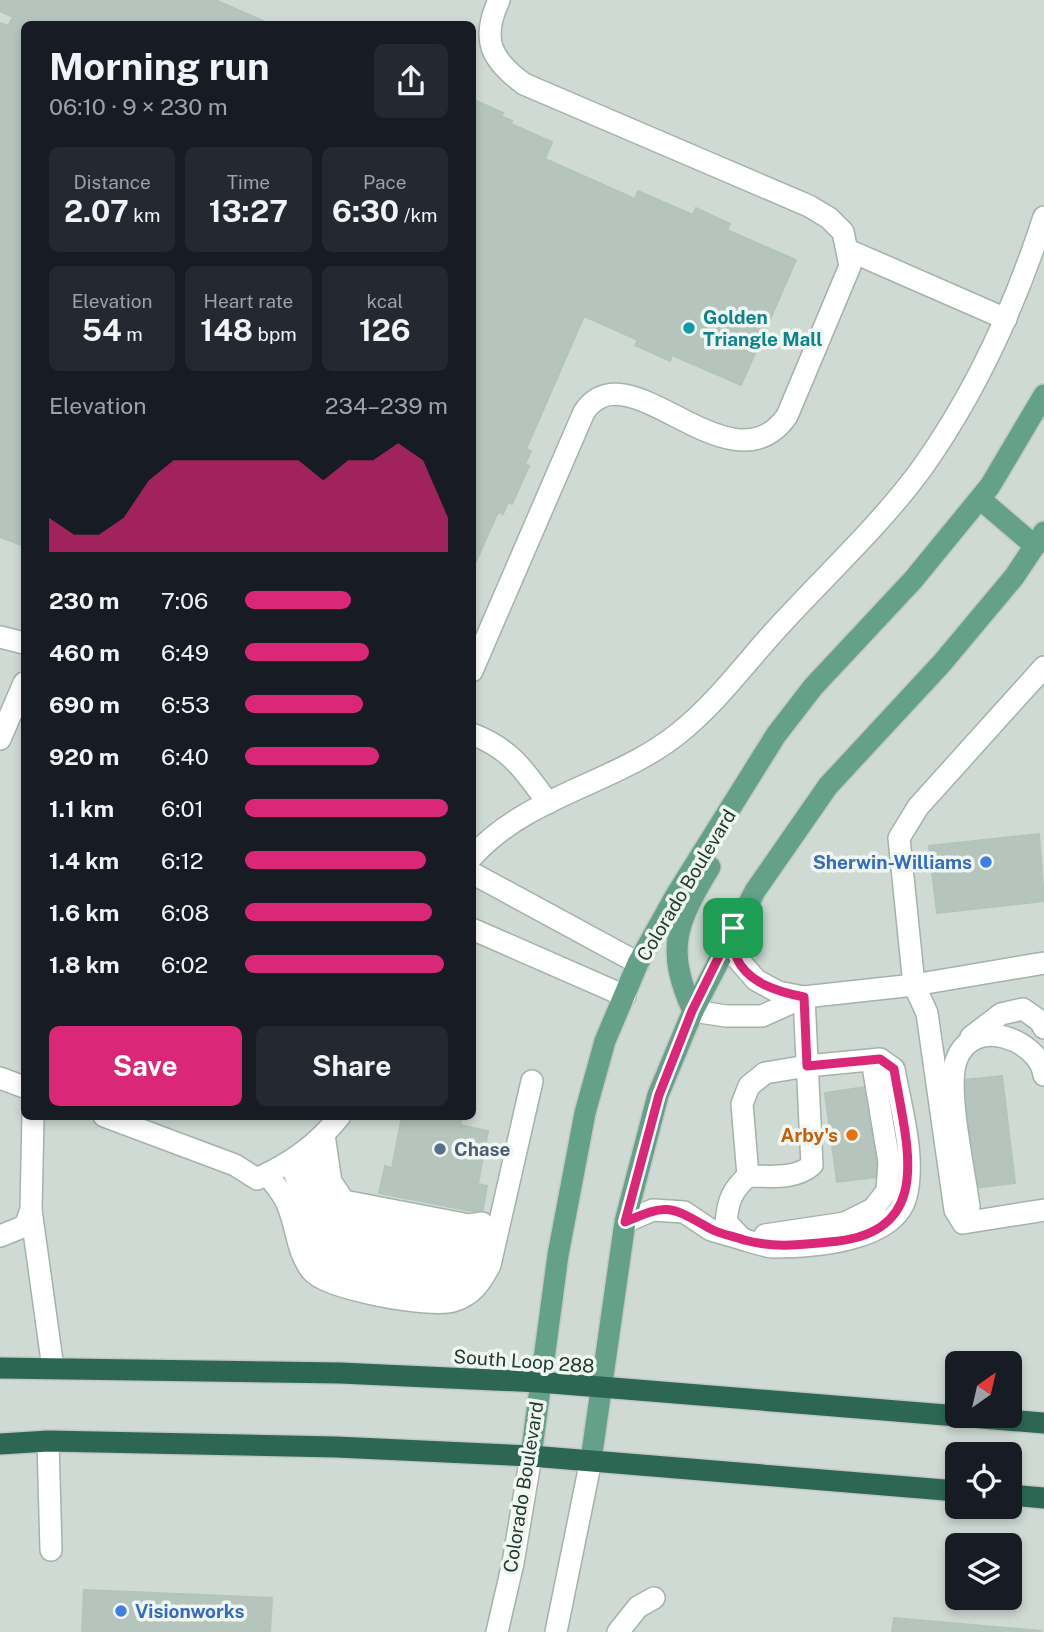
<!DOCTYPE html>
<meta charset="utf-8">
<style>
:root{--surface:#171b24;--page:#242831;--text:#f1f3f6;--muted:#9ea1a6;--accent:#db2777}
body{margin:0;font-family:"Public Sans",sans-serif;background:var(--page);color:var(--text);height:100vh;display:flex;flex-direction:column;font-size:26px;white-space:nowrap}
*{box-sizing:border-box;margin:0}
p{font-size:23px;color:var(--muted)}
.icon{flex:none;width:38px;height:38px;fill:none;stroke:currentColor;stroke-width:2;stroke-linecap:round;stroke-linejoin:round}
.map{position:relative;flex:1;overflow:hidden}
.side{position:absolute;left:21px;top:21px;width:455px;height:1099px;display:flex;flex-direction:column;background:var(--surface);border-radius:10px;box-shadow:0 4px 10px #0003}
.side>*{flex:none}
.needle{width:46px;rotate:34deg}
.buttons{position:absolute;left:945px;top:1351px;display:grid;gap:14px}
.buttons a{display:grid;place-items:center;width:77px;height:77px;border-radius:10px;background:var(--surface);box-shadow:0 4px 10px #0003;font-size:35px}
.pin{position:absolute;display:grid;place-items:center;width:60px;height:60px;color:#fff;margin:-30px;border-radius:14px;box-shadow:0 4px 10px #0006}
.round{display:grid;place-items:center;flex:none;width:74px;height:74px;border-radius:10px;background:var(--page)}
.headline{display:flex;align-items:center;justify-content:space-between;height:119px;padding:0 28px}
h1{font-size:38px;font-weight:700;line-height:52px}
.stats{display:grid;grid-template-columns:repeat(3,1fr);gap:10px;height:119px;padding:7px 28px}
.stats div{display:grid;align-content:center;border-radius:10px;background:var(--page);text-align:center}
.stats b{font-size:30px;font-weight:700}
.stats small{font-size:19px;font-weight:400}
.stats p{font-size:19px}
.chart{height:196px;padding:14px 28px}
.chart p{display:flex;justify-content:space-between}
.chart svg{width:100%;height:126px;margin-top:7px;fill:var(--accent);opacity:.7}
.cta{display:flex;gap:14px;margin-top:auto;padding:14px 28px}
.cta a{flex:1;height:80px;border-radius:10px;background:var(--accent);color:#fff;font-size:28px;font-weight:700;line-height:80px;text-align:center}
.cta a+a{background:var(--page);color:var(--text)}
ul{padding:0 28px;list-style:none;font-size:23px}
li{display:grid;grid-template-columns:112px 84px 1fr;align-items:center;height:52px}
li i{height:18px;border-radius:9px;background:var(--accent)}
.map>svg:first-child{display:block}
.built{fill:#cedad3;fill-rule:evenodd}
.building{fill:#b5c5bd;stroke:#b2c4bb;stroke-width:2}
.lines{fill:none;stroke-linecap:round;stroke-linejoin:round}
.minor-casing{stroke:#a3b3ab;stroke-width:24}
.major-casing{stroke:#c1c8c5;stroke-width:24}
.highway-casing{stroke:#c1c8c5;stroke-width:24}
.minor{stroke:#fff;stroke-width:21}
.major{stroke:#65a08a;stroke-width:21}
.highway{stroke:#2d6754;stroke-width:21}
.route-casing{stroke:#fff;stroke-width:14}
.route{stroke:#db2777;stroke-width:9}
.culture-dot{fill:#0f9aa8;stroke:#f0f7f3;stroke-width:2.5}
.shop-dot{fill:#3f7fe0;stroke:#f0f7f3;stroke-width:2.5}
.food-dot{fill:#e8710a;stroke:#f0f7f3;stroke-width:2.5}
.service-dot{fill:#5c6f8a;stroke:#f0f7f3;stroke-width:2.5}
.labels{text-anchor:middle;dominant-baseline:central;stroke-width:7;stroke-linejoin:round;paint-order:stroke}
.culture-label{font-size:19px;font-weight:bold;fill:#0d838f;stroke:#f0f7f3;text-anchor:start}
.shop-label{font-size:19px;font-weight:bold;fill:#366cbe;stroke:#f0f7f3;text-anchor:end}
.street-label{font-size:19px;fill:#213b31;stroke:#f0f7f3}
.food-label{font-size:19px;font-weight:bold;fill:#c56008;stroke:#f0f7f3;text-anchor:end}
.service-label{font-size:19px;font-weight:bold;fill:#4e5e75;stroke:#f0f7f3;text-anchor:start}
</style>
<div class="map">
<svg width="1044" height="1632" viewBox="0 0 1044 1632">
<rect width="100%" height="100%" fill="#e0ebe5"/>
<path class="built" d="M0,0h1044v1632h-1044zM24,24h448v1092h-448zM957,1363h53v53h-53zM957,1454h53v53h-53zM957,1545h53v53h-53z"/>
<g class="building">
<path d="M0,0h215l55,24h-246v522l-24,-9v-514l8,3 5,-9 -13,-6z"/>
<path d="M472,99l31,14 -2,3 11,5 -1,3 41,18 -7,17 90,40 3,-8 55,24 3,-7 34,16 -3,6 69,30 -55,125 -69,-30 -2,6 -35,-16 3,-5 -54,-24 -58,133 5,2 -6,13 4,2 -17,38 -4,-2 -5,12 -5,-2 -26,58z"/>
<path d="M1039,834l5,67 -107,12 -8,-67z"/>
<path d="M1002,1076l13,107 -39,5 -13,-108z"/>
<path d="M866,1087l12,90 -41,5 -12,-89z"/>
<path d="M402,1116l29,4 1,-4h30l-2,9 28,6 -10,53 9,2 -5,27 -103,-20 6,-27 7,2z"/>
<path d="M84,1590l188,8 -2,34h-188z"/>
<path d="M894,1618l148,13 -150,1z"/>
</g>
<g class="lines">
<g class="minor-casing">
<g id="minor">
<path d="M848,250l158,69"/>
<path d="M0,637l24,6"/>
<path d="M1044,667l-126,140 -19,31 15,147 13,28 28,197 8,13 81,-13"/>
<path d="M472,671l112,-259c45,-67 146,84 203,4l63,-150 -7,-34 -14,-14 -20,-12 -285,-122c-34,-25 -43,-45 -25,-84"/>
<path d="M472,734c39,15 52,36 76,69"/>
<path d="M0,739l24,-56"/>
<path d="M472,857c55,-62 144,-73 207,-124 40,-32 70,-75 105,-112 46,-50 98,-98 138,-153 54,-76 93,-162 122,-251"/>
<path d="M472,873l166,90"/>
<path d="M733,928l3,29 20,23 22,12 26,5 110,-12 130,-22"/>
<path d="M472,929l153,67"/>
<path d="M693,1011l33,5h36l42,-19"/>
<path d="M971,1037l30,-23 22,-5 17,12 4,7"/>
<path d="M0,1078l24,9"/>
<path d="M104,1116l131,49 22,14c34,-16 59,-33 83,-63"/>
<path d="M324,1135l7,47 13,19 125,24 13,-2"/>
<path d="M306,1151c5,18 9,41 21,56 18,19 93,25 120,30h15l21,-7"/>
<path d="M290,1163l22,52 22,17 125,20 16,-6 22,-20"/>
<path d="M267,1174c7,10 17,20 21,32 9,21 9,47 24,65 14,18 119,37 141,30 20,-6 28,-19 37,-36l42,-184"/>
<path d="M969,1207c-4,-34 -23,-117 -13,-146 17,-48 84,-20 88,14"/>
<path d="M31,1210l22,158"/>
<path d="M625,1222l28,-12 31,2 27,18 31,9 -16,-17c2,-21 6,-32 22,-46 21,0 47,4 64,-11l-8,-168"/>
<path d="M294,1223c7,5 14,12 21,17 21,13 114,31 138,26 7,-1 14,-5 20,-9"/>
<path d="M765,1235l80,-12 28,-14 14,-18 2,-29 -17,-102"/>
<path d="M0,1236l25,-10 6,-16 2,-94"/>
<path d="M742,1239c10,3 21,7 31,8 38,0 121,-5 133,-50 10,-40 -5,-88 -12,-128l-14,-10 -73,7 -42,7 -16,13 -7,18 6,72"/>
<path d="M305,1252c19,14 113,34 137,33 17,-1 31,-10 42,-23"/>
<path d="M48,1441l3,109"/>
<path d="M497,1632l16,-69 18,-107"/>
<path d="M556,1632l35,-172"/>
<path d="M618,1632l20,-25 16,-9"/>
</g>
</g>
<g class="major-casing">
<g id="major">
<path d="M980,499l55,47"/>
<path d="M693,1011c-28,-62 -17,-88 17,-144"/>
<path d="M531,1456l27,-201 27,-142 20,-72 33,-78 38,-68 100,-160 37,-48 100,-107 77,-94 54,-91"/>
<path d="M591,1460l34,-238 33,-127 35,-84 62,-120 73,-105 114,-123 72,-86 30,-45"/>
</g>
</g>
<g class="highway-casing">
<g id="highway">
<path d="M0,1368l340,5 199,9 505,41"/>
<path d="M0,1444l48,-3 288,6 195,9 426,35"/>
<path d="M1010,1495l34,3"/>
</g>
</g>
<use href="#minor" class="minor"/>
<use href="#major" class="major"/>
<use href="#highway" class="highway"/>
</g>
<g class="lines">
<g class="route-casing">
<path id="route" d="M733,928c1,9 0,20 3,28 10,27 43,36 68,41l3,69 73,-7 14,10c12,75 44,165 -65,173 -32,3 -54,6 -85,-2 -11,-4 -25,-6 -35,-12 -39,-22 -41,-25 -84,-6l34,-127 33,-84z"/>
</g>
<use href="#route" class="route"/>
</g>
<circle class="culture-dot" cx="689" cy="328" r="7"/>
<g class="shop-dot">
<circle cx="986" cy="862" r="7"/>
<circle cx="121" cy="1611" r="7"/>
</g>
<circle class="food-dot" cx="852" cy="1135" r="7"/>
<circle class="service-dot" cx="440" cy="1149" r="7"/>
<g class="labels">
<g class="culture-label">
<text x="703" y="317">Golden<tspan x="703" dy="22">Triangle Mall</tspan></text>
</g>
<g class="shop-label">
<text x="972" y="862">Sherwin-Williams</text>
<text x="135" y="1611" text-anchor="start">Visionworks</text>
</g>
<g class="street-label">
<text transform="translate(686 885) rotate(-59)">Colorado Boulevard</text>
<text transform="translate(524 1361) rotate(4)">South Loop 288</text>
<text transform="translate(523 1487) rotate(-81)">Colorado Boulevard</text>
</g>
<g class="food-label">
<text x="838" y="1135">Arby's</text>
</g>
<g class="service-label">
<text x="454" y="1149">Chase</text>
</g>
</g>
</svg>
<div class="buttons">
<a><svg class="needle" viewBox="-14 -14 28 28"><path d="M0-13l5 13h-10z" fill="#e53935"/><path d="M0 13l5-13h-10z" fill="#9ea1a6"/></svg></a>
<a><svg class="icon" aria-label="locate" viewBox="0 0 24 24"><circle cx="12" cy="12" r="6"/><path d="M12 2v4M12 18v4M2 12h4M18 12h4"/></svg></a>
<a><svg class="icon" aria-label="layers" viewBox="0 0 24 24"><path d="M12 4l9 5-9 5-9-5zM3 14l9 5 9-5"/></svg></a>
</div>
<div class="pin" style="left:733px;top:928px;background:#1e9e55"><svg class="icon" aria-label="arrive" viewBox="0 0 24 24"><path d="M6 21V4h12l-3 4 3 4H6"/></svg></div>
<section class="side">
<div class="headline"><div><h1>Morning run</h1><p>06:10 · 9 × 230 m</p></div><a class="round"><svg class="icon" aria-label="share" viewBox="0 0 24 24"><path d="M12 15V3M7 8l5-5 5 5M5 13v7h14v-7"/></svg></a></div>
<div class="stats">
<div><p>Distance</p><b>2.07<small> km</small></b></div>
<div><p>Time</p><b>13:27</b></div>
<div><p>Pace</p><b>6:30<small> /km</small></b></div>
</div>
<div class="stats">
<div><p>Elevation</p><b>54<small> m</small></b></div>
<div><p>Heart rate</p><b>148<small> bpm</small></b></div>
<div><p>kcal</p><b>126</b></div>
</div>
<div class="chart"><p><span>Elevation</span>234–239 m</p>
<svg viewBox="0 0 160 44" preserveAspectRatio="none"><path d="M0 44V32L10 38L20 38L30 32L40 19L50 12L60 12L70 12L80 12L90 12L100 12L110 19L120 12L130 12L140 6L150 12L160 32V44z"/></svg>
</div>
<ul>
<li><b>230 m</b>7:06<i style="width:52%"></i></li>
<li><b>460 m</b>6:49<i style="width:61%"></i></li>
<li><b>690 m</b>6:53<i style="width:58%"></i></li>
<li><b>920 m</b>6:40<i style="width:66%"></i></li>
<li><b>1.1 km</b>6:01<i style="width:100%"></i></li>
<li><b>1.4 km</b>6:12<i style="width:89%"></i></li>
<li><b>1.6 km</b>6:08<i style="width:92%"></i></li>
<li><b>1.8 km</b>6:02<i style="width:98%"></i></li>
</ul>
<div class="cta"><a>Save</a><a>Share</a></div>
</section>
</div>
